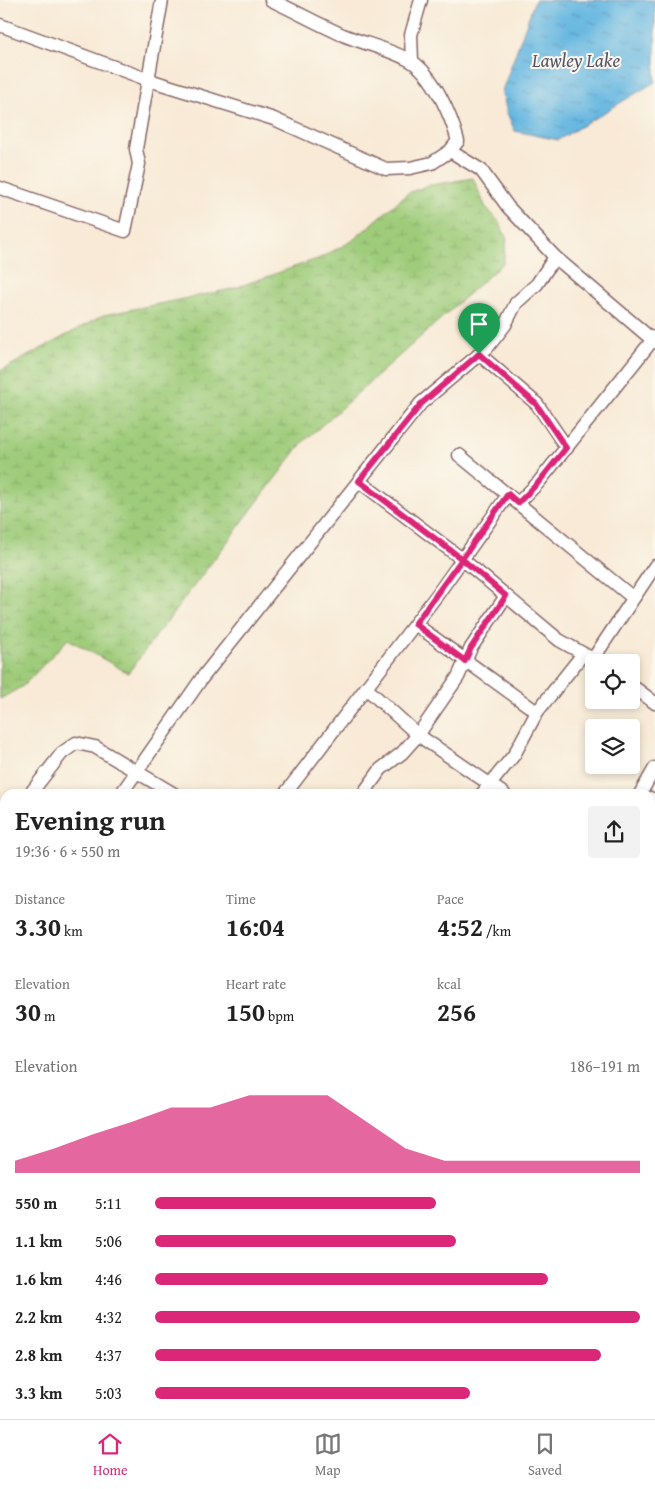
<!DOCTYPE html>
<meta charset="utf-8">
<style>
:root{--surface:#fff;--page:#f2f2f2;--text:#222;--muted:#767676;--line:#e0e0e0;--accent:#db2777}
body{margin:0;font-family:"Gentium Book Plus",serif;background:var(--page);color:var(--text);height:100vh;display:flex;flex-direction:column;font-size:19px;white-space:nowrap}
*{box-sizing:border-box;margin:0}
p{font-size:16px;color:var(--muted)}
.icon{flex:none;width:28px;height:28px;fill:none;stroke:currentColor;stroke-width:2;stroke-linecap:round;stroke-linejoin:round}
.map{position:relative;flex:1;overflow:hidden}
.sheet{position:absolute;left:0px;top:789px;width:655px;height:631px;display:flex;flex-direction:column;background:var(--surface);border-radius:15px 15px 0 0;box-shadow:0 2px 8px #0003}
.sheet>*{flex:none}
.fabs{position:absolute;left:585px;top:654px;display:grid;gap:10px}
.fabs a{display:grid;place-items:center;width:55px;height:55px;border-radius:5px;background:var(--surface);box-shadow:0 2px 8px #0003;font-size:25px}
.pin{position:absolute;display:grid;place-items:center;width:42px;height:42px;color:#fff;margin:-51px -21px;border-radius:50% 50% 50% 0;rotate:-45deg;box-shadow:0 0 5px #0007}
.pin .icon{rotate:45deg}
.round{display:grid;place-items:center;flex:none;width:52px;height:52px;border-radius:5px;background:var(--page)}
.summary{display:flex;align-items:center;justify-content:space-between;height:85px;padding:0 15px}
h1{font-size:28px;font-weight:800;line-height:38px}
.stats{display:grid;grid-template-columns:repeat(3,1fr);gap:8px;height:85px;padding:5px 15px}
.stats div{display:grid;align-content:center}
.stats b{font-size:25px;font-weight:800}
.stats small{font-size:14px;font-weight:400}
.stats p{font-size:14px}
.chart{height:140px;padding:10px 15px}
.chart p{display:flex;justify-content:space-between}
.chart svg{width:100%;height:90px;margin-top:5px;fill:var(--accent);opacity:.7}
ul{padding:0 15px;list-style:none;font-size:16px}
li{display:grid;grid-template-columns:80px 60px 1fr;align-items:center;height:38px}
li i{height:12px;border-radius:6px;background:var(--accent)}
.menu{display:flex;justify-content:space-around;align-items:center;height:70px;border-top:1px solid var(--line);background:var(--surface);font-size:14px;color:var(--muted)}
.menu a{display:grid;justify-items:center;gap:2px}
.menu .active{color:var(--accent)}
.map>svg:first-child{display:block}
.wetland{fill:url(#wetland-marsh);stroke:#747652}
.water{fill:url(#water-ripples);stroke:#586b86}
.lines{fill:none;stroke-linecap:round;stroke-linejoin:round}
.minor-casing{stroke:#876667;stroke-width:15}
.minor{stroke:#fff;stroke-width:12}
.rail{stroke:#4a1f2b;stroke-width:3;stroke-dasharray:8 4;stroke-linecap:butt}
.route-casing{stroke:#fff;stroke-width:10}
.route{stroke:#db2777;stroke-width:6}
.labels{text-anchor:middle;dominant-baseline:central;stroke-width:4;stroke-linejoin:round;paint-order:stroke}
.water-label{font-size:19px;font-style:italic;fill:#54546b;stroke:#fbf7ec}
</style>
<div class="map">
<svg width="655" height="1419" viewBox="0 0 655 1419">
<defs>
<pattern id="wetland-marsh" width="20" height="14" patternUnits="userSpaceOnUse" patternTransform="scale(1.25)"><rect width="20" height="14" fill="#9fcc7a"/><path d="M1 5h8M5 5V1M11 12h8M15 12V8" fill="none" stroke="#8aaf6a"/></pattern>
<pattern id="water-ripples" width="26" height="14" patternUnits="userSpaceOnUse" patternTransform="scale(1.25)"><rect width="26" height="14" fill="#66b7e1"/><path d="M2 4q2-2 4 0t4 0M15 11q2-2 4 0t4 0" fill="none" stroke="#5694b7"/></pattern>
</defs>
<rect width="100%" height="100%" fill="#fbf7ec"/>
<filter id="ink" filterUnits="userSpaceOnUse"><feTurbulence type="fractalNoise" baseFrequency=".02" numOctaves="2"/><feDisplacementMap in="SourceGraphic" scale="10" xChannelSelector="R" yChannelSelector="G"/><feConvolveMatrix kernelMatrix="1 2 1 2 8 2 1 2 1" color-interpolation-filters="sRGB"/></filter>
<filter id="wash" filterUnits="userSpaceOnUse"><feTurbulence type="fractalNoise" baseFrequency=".0096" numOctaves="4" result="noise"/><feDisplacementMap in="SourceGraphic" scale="20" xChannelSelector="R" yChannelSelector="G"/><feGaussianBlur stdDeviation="1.12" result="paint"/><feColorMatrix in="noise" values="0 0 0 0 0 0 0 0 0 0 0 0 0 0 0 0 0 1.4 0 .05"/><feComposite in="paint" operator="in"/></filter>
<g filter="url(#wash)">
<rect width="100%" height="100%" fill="#f8ead6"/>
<path class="wetland" d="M473,178l12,28 14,16 8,17 -4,24 -201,180 -174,230 -60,-34 -45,47 -23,13v-328l104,-56 128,-26 88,-31 32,-17 56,-48 18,-7z"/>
<path class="water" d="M535,0h120v82l-97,58 -43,-9 -8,-18 -5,-22z"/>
</g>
<g filter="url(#ink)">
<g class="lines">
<g class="minor-casing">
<g id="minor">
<path d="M0,25l149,55 125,39 112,50 24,-1 22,-5 18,-12 8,-10c-7,-25 -24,-66 -47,-80 -21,-12 -46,-17 -68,-26 -25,-11 -48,-24 -72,-35"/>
<path d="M412,61l-1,-26 10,-35"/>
<path d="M450,151l31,19 27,37 47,50 100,85"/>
<path d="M0,188l125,43 14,-67 -3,-15 26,-149"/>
<path d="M479,354l58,50 30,44"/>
<path d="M459,455l173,142"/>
<path d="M359,481l103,78 97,81 39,22"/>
<path d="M518,503l20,-20 117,-146"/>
<path d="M415,624l122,88"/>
<path d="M593,659l62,-93"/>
<path d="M631,685l24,18"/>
<path d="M366,688l52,47 86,59"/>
<path d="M30,794l32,-41 14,-10 19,4 79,47"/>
<path d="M121,794l81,-116 219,-275 66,-55 18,-23 11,-22 21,-19 18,-27"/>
<path d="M285,794l152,-199 71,-100"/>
<path d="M363,794l18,-25 21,-16 16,-18 40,-58 13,-29 35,-52"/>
<path d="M482,794l32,-39 23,-43 46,-58"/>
<path d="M640,794l15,-26"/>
<path d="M650,798l5,3"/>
<path d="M0,830l5,-6"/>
<path d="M0,871l5,3"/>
<path d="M0,1016l5,2"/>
<path d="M650,1041l5,-10"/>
<path d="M0,1101l5,2"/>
<path d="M0,1168l5,3"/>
<path d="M650,1232l5,-12"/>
<path d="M0,1247l5,2"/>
<path d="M0,1315l5,2"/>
<path d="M0,1407l5,2"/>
<path d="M18,1415l9,4"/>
<path d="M229,1415l10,4"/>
<path d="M374,1415l9,4"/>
<path d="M477,1419l2,-4"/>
<path d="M569,1419l2,-4"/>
</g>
</g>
<use href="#minor" class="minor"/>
<g class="rail">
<path d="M650,1105l5,-11"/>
<path d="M650,1120l5,-12"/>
<path d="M519,1419l2,-4"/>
</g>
</g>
</g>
<g class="lines" filter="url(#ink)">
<g class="route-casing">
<path id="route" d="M479,354l57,50 30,44 -28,35 -20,20 -10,-9 -46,65 44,37 -35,52 -6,13 -50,-37 47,-65 -103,-78 62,-77 58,-50"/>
</g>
<use href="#route" class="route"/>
</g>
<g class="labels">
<g class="water-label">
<text x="576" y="60">Lawley Lake</text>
</g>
</g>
</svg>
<div class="fabs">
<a><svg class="icon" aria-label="locate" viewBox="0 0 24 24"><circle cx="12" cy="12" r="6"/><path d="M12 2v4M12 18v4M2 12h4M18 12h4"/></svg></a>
<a><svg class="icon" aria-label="layers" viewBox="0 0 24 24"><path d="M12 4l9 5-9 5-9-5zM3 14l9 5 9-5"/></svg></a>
</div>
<div class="pin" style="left:479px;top:354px;background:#1e9e55"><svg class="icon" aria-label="arrive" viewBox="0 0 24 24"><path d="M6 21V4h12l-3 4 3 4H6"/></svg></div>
<section class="sheet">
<div class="summary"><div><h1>Evening run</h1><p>19:36 · 6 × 550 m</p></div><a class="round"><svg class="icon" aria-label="share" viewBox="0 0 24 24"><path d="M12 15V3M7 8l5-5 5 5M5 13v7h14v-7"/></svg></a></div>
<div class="stats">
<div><p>Distance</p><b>3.30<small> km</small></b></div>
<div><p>Time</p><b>16:04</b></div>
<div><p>Pace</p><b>4:52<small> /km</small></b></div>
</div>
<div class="stats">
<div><p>Elevation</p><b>30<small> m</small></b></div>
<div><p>Heart rate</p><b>150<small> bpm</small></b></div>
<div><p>kcal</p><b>256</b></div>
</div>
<div class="chart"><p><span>Elevation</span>186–191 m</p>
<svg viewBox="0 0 160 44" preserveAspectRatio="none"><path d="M0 44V38L10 32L20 25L30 19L40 12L50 12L60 6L70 6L80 6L90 19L100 32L110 38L120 38L130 38L140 38L150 38L160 38V44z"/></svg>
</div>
<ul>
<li><b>550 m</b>5:11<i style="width:58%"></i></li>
<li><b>1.1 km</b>5:06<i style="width:62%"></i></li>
<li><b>1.6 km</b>4:46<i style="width:81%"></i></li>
<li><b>2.2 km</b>4:32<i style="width:100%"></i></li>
<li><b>2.8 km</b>4:37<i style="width:92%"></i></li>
<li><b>3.3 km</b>5:03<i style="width:65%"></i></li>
</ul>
</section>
</div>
<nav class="menu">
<a class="active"><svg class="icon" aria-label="home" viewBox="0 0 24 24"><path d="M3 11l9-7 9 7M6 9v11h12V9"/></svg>Home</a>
<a><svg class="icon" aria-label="map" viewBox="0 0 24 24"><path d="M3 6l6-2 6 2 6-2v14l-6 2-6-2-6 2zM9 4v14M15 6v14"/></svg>Map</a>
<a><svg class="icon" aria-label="saved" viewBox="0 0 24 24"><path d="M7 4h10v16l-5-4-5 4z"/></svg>Saved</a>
</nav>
